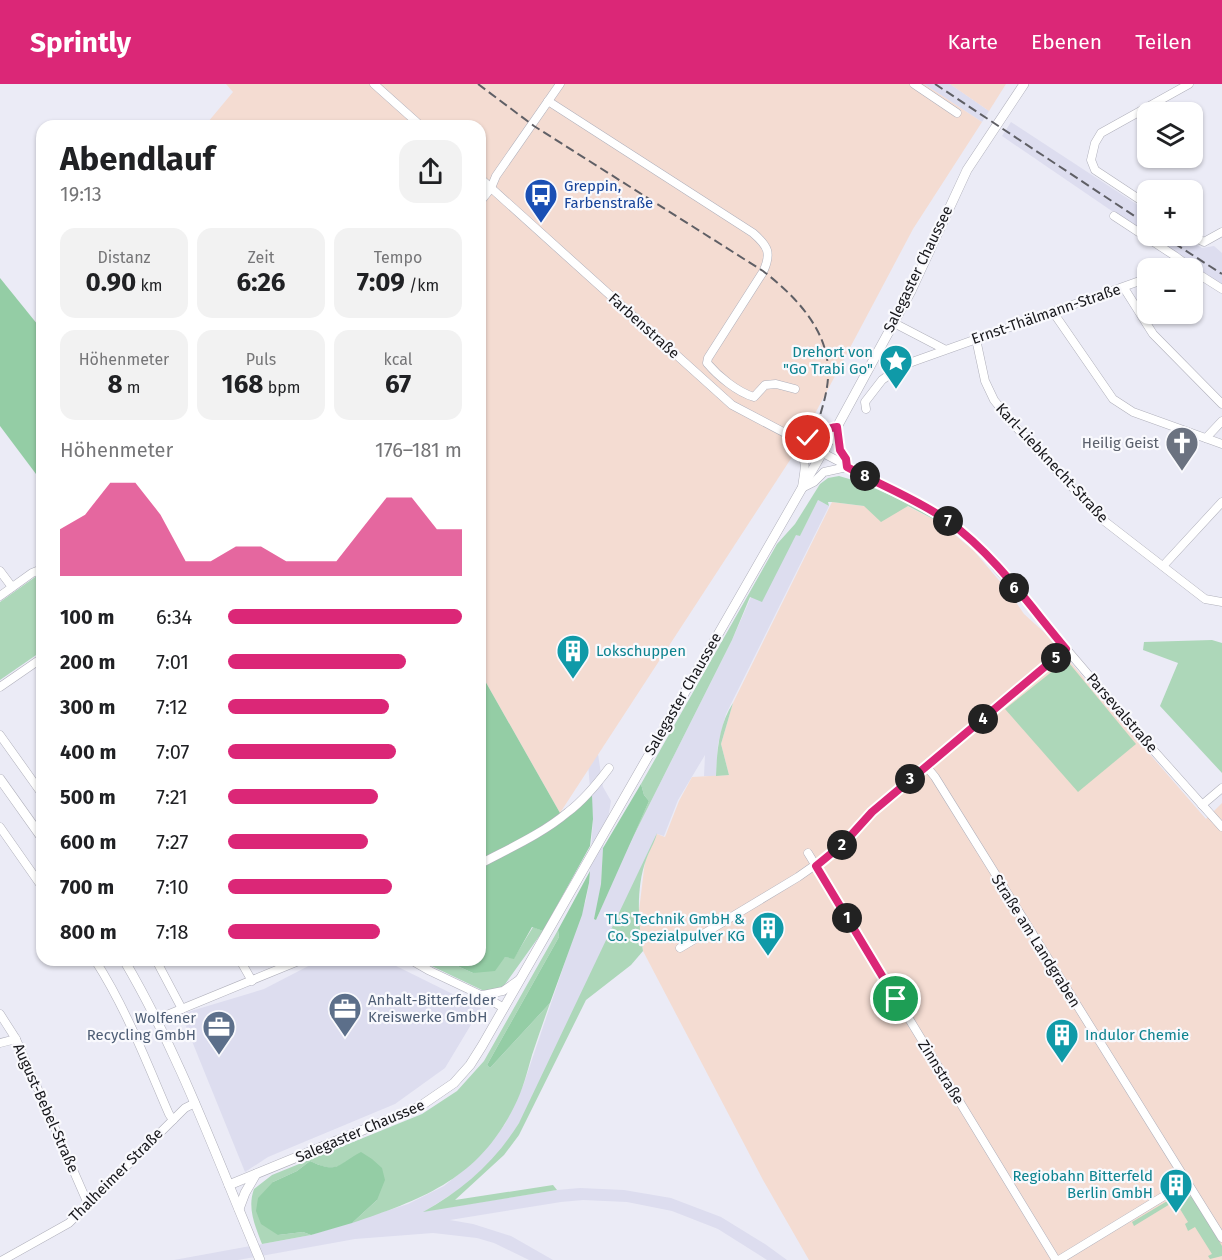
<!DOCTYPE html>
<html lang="de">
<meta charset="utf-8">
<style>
:root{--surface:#fff;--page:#f2f2f2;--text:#202124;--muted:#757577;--accent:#db2777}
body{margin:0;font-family:"Fira Sans",sans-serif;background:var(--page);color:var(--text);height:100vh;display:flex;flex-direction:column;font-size:22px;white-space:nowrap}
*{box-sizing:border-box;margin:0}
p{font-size:20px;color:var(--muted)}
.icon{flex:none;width:33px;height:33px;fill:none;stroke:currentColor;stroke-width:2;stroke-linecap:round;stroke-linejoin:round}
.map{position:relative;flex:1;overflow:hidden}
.side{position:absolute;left:36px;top:36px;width:450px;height:846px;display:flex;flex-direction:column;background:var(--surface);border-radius:18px;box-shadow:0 2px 4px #0004}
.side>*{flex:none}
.controls{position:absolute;left:1137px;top:18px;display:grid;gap:12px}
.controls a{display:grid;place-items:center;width:66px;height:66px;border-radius:12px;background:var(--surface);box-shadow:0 2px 4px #0004;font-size:30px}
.pin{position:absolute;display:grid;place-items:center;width:51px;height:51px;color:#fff;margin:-26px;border:3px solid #fff;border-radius:50%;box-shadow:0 2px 6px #0007}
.km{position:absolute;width:30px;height:30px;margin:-15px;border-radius:50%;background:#222;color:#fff;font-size:16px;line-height:30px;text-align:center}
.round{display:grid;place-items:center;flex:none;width:63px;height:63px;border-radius:18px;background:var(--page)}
.overview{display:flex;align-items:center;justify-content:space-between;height:102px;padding:0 24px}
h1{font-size:33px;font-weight:700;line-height:45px}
.figures{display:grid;grid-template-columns:repeat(3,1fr);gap:9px;height:102px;padding:6px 24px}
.figures div{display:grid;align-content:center;border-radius:15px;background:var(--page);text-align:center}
.figures b{font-size:26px;font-weight:700}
.figures small{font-size:16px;font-weight:400}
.figures p{font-size:16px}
.chart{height:168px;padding:12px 24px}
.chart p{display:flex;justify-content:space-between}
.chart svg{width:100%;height:108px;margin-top:6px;fill:var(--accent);opacity:.7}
ul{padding:0 24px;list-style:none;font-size:20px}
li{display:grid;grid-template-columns:96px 72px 1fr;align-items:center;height:45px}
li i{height:15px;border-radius:8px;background:var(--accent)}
header{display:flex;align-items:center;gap:36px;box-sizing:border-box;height:84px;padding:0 30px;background:var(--accent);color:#fff}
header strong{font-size:28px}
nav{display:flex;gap:33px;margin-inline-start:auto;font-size:21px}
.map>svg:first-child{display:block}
.built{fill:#ddddef}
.industrial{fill:#f4dcd2}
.green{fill:#add7b9}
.forest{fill:#94cda5}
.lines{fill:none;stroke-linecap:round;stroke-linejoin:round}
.minor-casing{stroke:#b0b0bb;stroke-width:9}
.major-casing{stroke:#b0b0bb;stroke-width:10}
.minor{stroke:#fff;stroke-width:8}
.major{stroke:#fff;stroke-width:9}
.rail{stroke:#5f5f65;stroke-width:2;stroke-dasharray:9 4.5;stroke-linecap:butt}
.route-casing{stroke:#fff;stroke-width:12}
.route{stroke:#db2777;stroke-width:8}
.labels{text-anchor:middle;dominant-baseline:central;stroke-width:4.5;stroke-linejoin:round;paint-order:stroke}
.transit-label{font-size:15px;fill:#164399;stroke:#f9f9fd;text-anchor:start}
.street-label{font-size:15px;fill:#17171b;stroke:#f9f9fd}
.culture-label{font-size:15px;fill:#0d838f;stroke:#f9f9fd;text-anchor:end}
.worship-label{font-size:15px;fill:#5b616d;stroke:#f9f9fd;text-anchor:end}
.service-label{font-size:15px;fill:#4e5e75;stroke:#f9f9fd;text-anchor:start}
</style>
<header>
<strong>Sprintly</strong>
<nav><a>Karte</a><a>Ebenen</a><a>Teilen</a></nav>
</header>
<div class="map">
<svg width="1222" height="1176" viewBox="0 0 1222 1176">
<rect width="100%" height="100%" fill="#ebebf6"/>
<g class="built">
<path d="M924,0h26l39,27 -7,11z"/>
<path d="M1011,38l136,89v24l-145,-99z"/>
<path d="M1149,152h34l19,12 12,-2 8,7v32z"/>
<path d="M818,416l11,6 -103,208 -8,30 -2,32h-12l1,-21 -27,45 -14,36 -7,-2 -126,269 -22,37 -14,17 -32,30 -38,24 132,-21 23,-2 44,2 47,8 50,19 44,27 22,16h-20l-49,-31 -46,-18 -45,-9 -44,-2 -22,2 -111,18 23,4 38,12 42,24h-24l-35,-17 -17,-5 -44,-5 -78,6 -117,21h-64l137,-25 97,-31 36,-18 16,-13 32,-31 13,-18 18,-38 63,-186 3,-17 4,-64 -5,-54 10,-11 5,33 8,14 -8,47 -2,36 -5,36 28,-65 108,-215 19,-43 45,-63 4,2z"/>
<path d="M320,876h64l97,48 -36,60 -50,36 -127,53 -23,15 -64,-158 83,-25z"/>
</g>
<g class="industrial">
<path d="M226,0h698l58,38 -69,107 -121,228 -232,356 -80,-141v-546h-271l-1,-4 25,-30z"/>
<path d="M950,0h56l-17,27z"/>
<path d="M832,418l32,4h43l34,17 33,28 35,41 15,22 21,19 161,186 16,-16v457h-413l-46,-80 -120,-229 -5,-32 7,-58 12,-27 8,3 14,-36 13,-24 37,-2 -8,-31 12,-41z"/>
</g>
<g class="green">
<path d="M839,392c32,8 74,29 102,47l-33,-17 -27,16 -17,-16 -32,-4h-4l1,4 -11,-6 -18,36 -4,-1 -34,67 -12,-5 -18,43 -108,215 25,-54 -5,-6 -3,-11 136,-240 18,-20 25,-40 8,-6z"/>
<path d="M42,490v77l-42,29v-78l38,-27z"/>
<path d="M1212,556l10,3v130l-62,-67 18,-43 -35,-13 1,-8z"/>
<path d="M1064,578l5,1 67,81 -58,48 -73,-83z"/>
<path d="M733,619l-12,41 8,31 -13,1c1,-26 3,-51 17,-73z"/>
<path d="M657,749c-2,9 -8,18 -11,27 -10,27 -8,63 -3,91l-12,14 -45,35 -67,135 -15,20 -49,45 98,-15 4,5 -134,22c40,-22 72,-50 96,-89z"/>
<path d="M533,843l10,4 -40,56 -13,4 -8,-1 -63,-30h25l29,13 32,-16 9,1z"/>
<path d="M558,846l1,7 -72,128 3,3 60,-65c-6,17 -12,34 -18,52 -5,17 -9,35 -18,52 -36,72 -91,92 -162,116l25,-23 -27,-41c-15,12 -23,10 -40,2l-13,10 -24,11 5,53 25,-3 8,3 -49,9c-7,-18 -15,-36 -8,-55l18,-14 150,-61 35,-23 27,-30z"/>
<path d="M1185,1109l8,5 29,48v10l-12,3 -2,-3 4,-2 -17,-27 -7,4 -3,-7 3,-2 -13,-21 -41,25 -2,-4 42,-25z"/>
</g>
<g class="forest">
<path d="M0,194l42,52v152l-42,-56z"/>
<path d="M480,588l80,141 5,4 27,-22 1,24 -3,27 -47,85 -11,-4 -18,32 -9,-2 -10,14 -22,2 -29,-13h36z"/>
<path d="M641,700l3,11 5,6 -53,119 -2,-1 7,-35 2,-36z"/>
<path d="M590,787l-1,12 -7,32 -32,88 -60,65 -3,-3 72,-128 -1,-7z"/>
<path d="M361,1068l11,7 10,9 3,12 -8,20 -25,23 -41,12 -8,-3 -25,3 -17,-11 -5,-13 2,-13 15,-16 24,-11 13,-10c28,13 27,4 51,-9z"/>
</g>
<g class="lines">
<g class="minor-casing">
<g id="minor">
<path d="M374,0l47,42"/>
<path d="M914,0l43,29"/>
<path d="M548,17l205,132c15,13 19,20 10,39l-55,86 -1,5c11,13 30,29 47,34l11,-12 11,-1 19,5"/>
<path d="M480,94l252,227 199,105 29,20 26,25 153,179 83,93"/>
<path d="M480,118l11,-14 5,-12 64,-92"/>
<path d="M1148,121l-53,-35 -4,-10 4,-17 6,-10 88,-49"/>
<path d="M1114,132l61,40 16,12"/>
<path d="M1192,152l12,6 18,-10"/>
<path d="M1165,184l15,-6"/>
<path d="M1192,186l30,19"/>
<path d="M1124,204l29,46 69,70"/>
<path d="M1053,228l60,87 20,13 89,32"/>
<path d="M894,239l50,26"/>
<path d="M976,255l9,42 9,19 20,25 89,95 102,79 17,3"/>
<path d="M866,325l-1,-7 17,-22 18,-13 12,-5 236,-84"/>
<path d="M790,352c1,9 6,9 11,16 7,11 2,24 1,36l12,-6 10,-10 23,-5"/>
<path d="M795,353c19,3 26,-8 42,-10l3,23 6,9 1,8"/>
<path d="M1206,354l16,-17"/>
<path d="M1163,482l59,-64"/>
<path d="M0,487l12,16"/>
<path d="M0,512l32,-23 10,-4"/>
<path d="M0,603l42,-29"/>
<path d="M0,651l42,59"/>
<path d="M926,682l9,11 287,461"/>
<path d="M1202,721l20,-17"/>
<path d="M0,743l42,60"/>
<path d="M808,769l248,407"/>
<path d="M480,780c30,-16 62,-30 88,-52 16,-12 29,-28 41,-44"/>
<path d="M680,864l118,-71 40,-28 34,-37 195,-163"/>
<path d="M95,876c31,48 51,101 74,154l4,6"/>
<path d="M156,876l26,49"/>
<path d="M240,876l12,21"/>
<path d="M411,876l19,11 55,26 19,11"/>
<path d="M483,911l20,-4 17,-12"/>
<path d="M0,930l16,25 72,165"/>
<path d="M167,931l134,-55"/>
<path d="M0,959l16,-4"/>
<path d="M3,1176l66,-37 116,-115 10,-5"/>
<path d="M1059,1176l128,-78"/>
</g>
</g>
<g class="major-casing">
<g id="major">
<path d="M0,695l42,59"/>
<path d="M124,876c56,95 93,199 136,300"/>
<path d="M229,1101l190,-78 35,-24 16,-18 12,-19 355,-619 74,-136 56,-121 57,-86"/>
<path d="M239,1125l6,-16 11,-19"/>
</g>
</g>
<use href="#minor" class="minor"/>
<use href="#major" class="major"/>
<g class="rail">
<path d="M478,0l56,42 229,145c30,23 64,57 65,98 1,17 -4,33 -9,50"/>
<path d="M935,0l213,141"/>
<path d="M1163,152l59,38"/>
</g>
</g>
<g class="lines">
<g class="route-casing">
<path id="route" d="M808,354c11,-3 18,-10 29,-11l3,23 6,9 1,8c33,18 70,32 101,54 47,34 81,84 118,128l-194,163 -28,31 -28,23 80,133"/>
</g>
<use href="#route" class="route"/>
</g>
<defs>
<g id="bus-pin" transform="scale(1.725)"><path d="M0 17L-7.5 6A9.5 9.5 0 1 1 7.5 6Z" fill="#1a4fb4" stroke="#f9f9fd"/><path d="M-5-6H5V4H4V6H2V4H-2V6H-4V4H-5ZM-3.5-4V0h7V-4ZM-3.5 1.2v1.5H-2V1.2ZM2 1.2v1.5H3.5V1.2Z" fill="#fff"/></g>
<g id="sight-pin" transform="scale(1.725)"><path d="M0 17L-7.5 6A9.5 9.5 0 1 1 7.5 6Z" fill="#0f9aa8" stroke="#f9f9fd"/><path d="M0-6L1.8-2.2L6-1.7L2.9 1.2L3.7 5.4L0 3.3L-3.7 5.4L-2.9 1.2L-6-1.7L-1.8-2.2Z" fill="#fff"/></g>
<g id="church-pin" transform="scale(1.725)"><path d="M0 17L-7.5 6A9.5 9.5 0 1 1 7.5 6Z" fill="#6b7280" stroke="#f9f9fd"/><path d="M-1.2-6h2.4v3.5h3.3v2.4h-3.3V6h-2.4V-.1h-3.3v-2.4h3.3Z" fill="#fff"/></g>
<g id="building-pin" transform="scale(1.725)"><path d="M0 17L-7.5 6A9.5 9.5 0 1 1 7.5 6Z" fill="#0f9aa8" stroke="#f9f9fd"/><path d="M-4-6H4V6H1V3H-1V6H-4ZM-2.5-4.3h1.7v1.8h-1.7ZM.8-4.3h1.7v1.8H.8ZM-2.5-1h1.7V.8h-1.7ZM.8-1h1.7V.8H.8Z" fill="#fff"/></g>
<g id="office-pin" transform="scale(1.725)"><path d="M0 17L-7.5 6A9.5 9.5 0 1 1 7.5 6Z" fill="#5c6f8a" stroke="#f9f9fd"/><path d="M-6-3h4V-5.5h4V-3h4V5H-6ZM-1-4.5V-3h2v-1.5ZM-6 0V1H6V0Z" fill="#fff"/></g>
</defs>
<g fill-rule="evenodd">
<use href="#bus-pin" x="541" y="111"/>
<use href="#sight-pin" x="896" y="277"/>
<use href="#church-pin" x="1182" y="359"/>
<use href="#building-pin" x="573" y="567"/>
<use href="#building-pin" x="768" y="844"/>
<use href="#office-pin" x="345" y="925"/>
<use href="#office-pin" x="219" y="943"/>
<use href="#building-pin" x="1062" y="951"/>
<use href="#building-pin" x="1176" y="1101"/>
</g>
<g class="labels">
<g class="transit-label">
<text x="564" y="102">Greppin,<tspan x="564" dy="17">Farbenstraße</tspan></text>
</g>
<g class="street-label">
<text transform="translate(918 185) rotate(-64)">Salegaster Chaussee</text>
<text transform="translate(1046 230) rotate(-19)">Ernst-Thälmann-Straße</text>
<text transform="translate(644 242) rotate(42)">Farbenstraße</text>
<text transform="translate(1052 379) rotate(47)">Karl-Liebknecht-Straße</text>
<text transform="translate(683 610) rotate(-60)">Salegaster Chaussee</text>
<text transform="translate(1122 629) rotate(49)">Parsevalstraße</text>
<text transform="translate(1036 857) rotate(58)">Straße am Landgraben</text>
<text transform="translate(941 988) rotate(58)">Zinnstraße</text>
<text transform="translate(46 1024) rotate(66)">August-Bebel-Straße</text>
<text transform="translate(360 1047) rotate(-23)">Salegaster Chaussee</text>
<text transform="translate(116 1091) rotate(-45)">Thalheimer Straße</text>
</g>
<g class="culture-label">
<text x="873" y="268">Drehort von<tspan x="873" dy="17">"Go Trabi Go"</tspan></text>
<text x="596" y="567" text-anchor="start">Lokschuppen</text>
<text x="745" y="835">TLS Technik GmbH &amp;<tspan x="745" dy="17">Co. Spezialpulver KG</tspan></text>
<text x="1085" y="951" text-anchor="start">Indulor Chemie</text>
<text x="1153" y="1092">Regiobahn Bitterfeld<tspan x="1153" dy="17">Berlin GmbH</tspan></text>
</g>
<g class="worship-label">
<text x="1159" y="359">Heilig Geist</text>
</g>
<g class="service-label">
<text x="368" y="916">Anhalt-Bitterfelder<tspan x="368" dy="17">Kreiswerke GmbH</tspan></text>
<text x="196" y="934" text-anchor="end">Wolfener<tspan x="196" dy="17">Recycling GmbH</tspan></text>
</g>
</g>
</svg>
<div class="controls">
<a><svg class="icon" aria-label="layers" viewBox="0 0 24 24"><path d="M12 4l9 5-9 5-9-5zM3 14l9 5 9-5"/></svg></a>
<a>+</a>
<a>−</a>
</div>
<div class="pin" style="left:896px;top:915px;background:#1e9e55"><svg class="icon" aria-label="arrive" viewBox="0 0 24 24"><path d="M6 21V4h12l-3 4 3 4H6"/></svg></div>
<div class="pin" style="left:808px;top:354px;background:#d93025"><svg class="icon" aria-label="check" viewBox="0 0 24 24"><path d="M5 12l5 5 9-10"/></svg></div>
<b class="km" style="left:847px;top:834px">1</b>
<b class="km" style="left:842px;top:761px">2</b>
<b class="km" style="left:910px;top:695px">3</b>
<b class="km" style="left:983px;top:635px">4</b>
<b class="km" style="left:1056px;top:574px">5</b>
<b class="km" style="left:1014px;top:504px">6</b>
<b class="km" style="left:948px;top:437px">7</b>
<b class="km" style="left:865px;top:392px">8</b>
<section class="side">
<div class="overview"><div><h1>Abendlauf</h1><p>19:13</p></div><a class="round"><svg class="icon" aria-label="share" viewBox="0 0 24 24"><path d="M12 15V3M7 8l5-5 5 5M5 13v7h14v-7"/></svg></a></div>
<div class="figures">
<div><p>Distanz</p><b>0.90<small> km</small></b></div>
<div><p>Zeit</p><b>6:26</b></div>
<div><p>Tempo</p><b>7:09<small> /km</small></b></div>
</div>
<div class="figures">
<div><p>Höhenmeter</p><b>8<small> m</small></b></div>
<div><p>Puls</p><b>168<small> bpm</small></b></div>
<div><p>kcal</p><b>67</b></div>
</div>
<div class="chart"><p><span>Höhenmeter</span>176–181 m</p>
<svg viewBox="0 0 160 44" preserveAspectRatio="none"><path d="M0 44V25L10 19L20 6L30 6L40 19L50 38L60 38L70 32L80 32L90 38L100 38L110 38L120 25L130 12L140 12L150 25L160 25V44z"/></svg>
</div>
<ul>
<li><b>100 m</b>6:34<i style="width:100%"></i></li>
<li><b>200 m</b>7:01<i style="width:76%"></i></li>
<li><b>300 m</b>7:12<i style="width:69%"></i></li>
<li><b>400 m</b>7:07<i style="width:72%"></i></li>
<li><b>500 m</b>7:21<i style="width:64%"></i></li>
<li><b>600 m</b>7:27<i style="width:60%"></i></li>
<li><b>700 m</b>7:10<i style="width:70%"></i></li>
<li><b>800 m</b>7:18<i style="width:65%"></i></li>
</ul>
</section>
</div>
